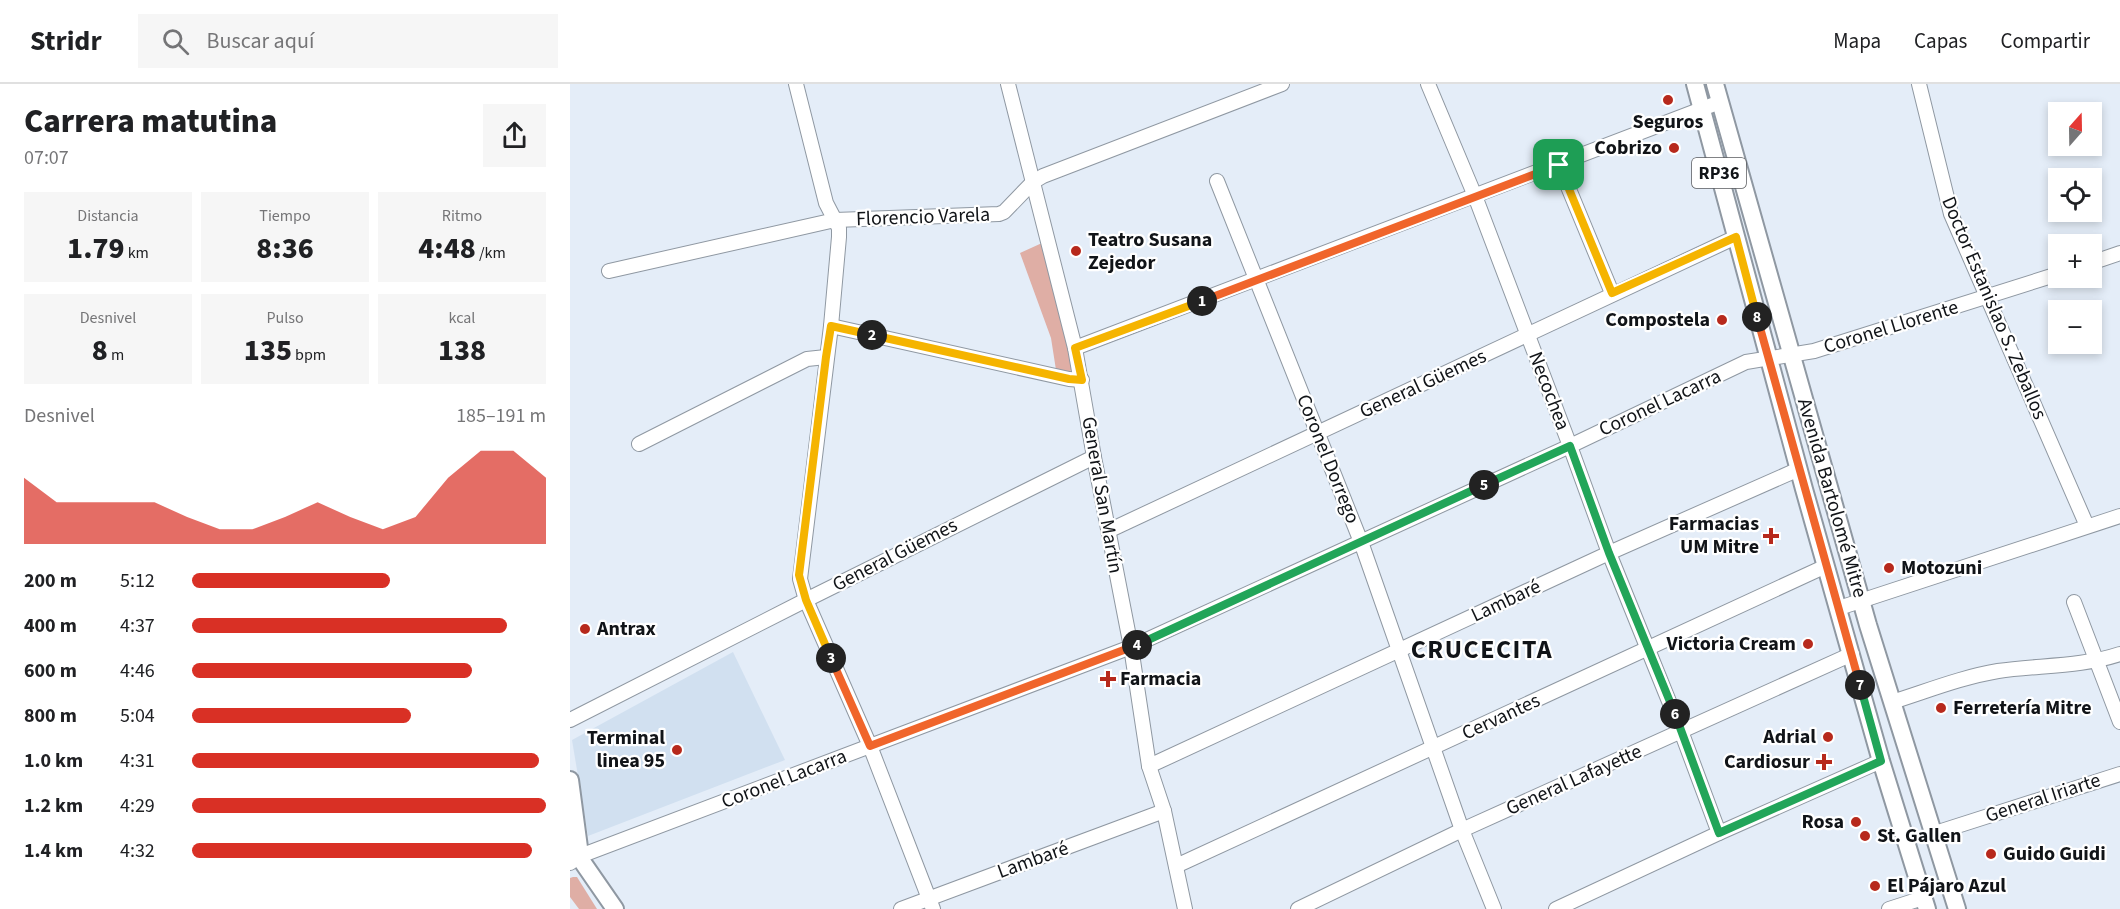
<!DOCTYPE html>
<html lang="es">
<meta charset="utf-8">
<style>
:root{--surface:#fff;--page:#f6f6f6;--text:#202124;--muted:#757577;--line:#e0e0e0;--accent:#d93025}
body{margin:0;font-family:"Source Sans 3",sans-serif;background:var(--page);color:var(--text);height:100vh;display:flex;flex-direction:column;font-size:22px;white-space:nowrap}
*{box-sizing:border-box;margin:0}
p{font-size:20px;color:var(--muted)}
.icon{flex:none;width:33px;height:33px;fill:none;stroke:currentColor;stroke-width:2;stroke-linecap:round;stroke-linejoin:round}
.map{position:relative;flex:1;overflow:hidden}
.side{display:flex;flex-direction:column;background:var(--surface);width:570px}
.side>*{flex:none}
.needle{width:39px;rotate:20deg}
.fabs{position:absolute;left:1478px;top:18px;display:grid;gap:12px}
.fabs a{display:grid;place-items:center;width:54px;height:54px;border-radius:0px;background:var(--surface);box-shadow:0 3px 9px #0003;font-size:30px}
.pin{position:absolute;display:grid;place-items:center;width:51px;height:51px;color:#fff;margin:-26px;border-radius:12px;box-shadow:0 3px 9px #0006}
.km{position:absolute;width:30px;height:30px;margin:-15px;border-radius:50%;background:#222;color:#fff;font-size:16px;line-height:30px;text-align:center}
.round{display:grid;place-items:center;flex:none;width:63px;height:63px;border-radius:0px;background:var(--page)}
.head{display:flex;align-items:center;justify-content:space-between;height:102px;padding:0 24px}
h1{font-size:33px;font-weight:800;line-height:45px}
.figures{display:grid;grid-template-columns:repeat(3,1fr);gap:9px;height:102px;padding:6px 24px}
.figures div{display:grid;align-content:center;border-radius:0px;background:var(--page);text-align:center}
.figures b{font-size:30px;font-weight:800}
.figures small{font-size:16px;font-weight:400}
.figures p{font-size:16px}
.chart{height:168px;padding:12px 24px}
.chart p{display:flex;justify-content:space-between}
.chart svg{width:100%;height:108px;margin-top:6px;fill:var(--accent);opacity:.7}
ul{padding:0 24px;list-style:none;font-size:20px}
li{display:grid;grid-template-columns:96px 72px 1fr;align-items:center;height:45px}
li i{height:15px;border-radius:8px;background:var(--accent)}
header{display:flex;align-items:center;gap:36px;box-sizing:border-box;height:84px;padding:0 30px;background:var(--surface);border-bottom:2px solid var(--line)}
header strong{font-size:28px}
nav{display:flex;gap:33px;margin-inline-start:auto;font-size:21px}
.search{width:420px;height:54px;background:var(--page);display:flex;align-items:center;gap:15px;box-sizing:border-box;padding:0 21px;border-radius:0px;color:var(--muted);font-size:22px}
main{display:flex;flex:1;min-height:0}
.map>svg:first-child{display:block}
.built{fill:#d1e0f0}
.green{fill:#dfaea5}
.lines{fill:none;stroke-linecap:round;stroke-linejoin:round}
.minor-casing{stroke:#8f98a2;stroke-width:16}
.major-casing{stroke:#8f98a2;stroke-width:20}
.minor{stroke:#fff;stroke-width:14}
.major{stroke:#fff;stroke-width:16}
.split-1-casing{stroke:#fff;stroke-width:12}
.split-2-casing{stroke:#fff;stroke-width:12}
.split-3-casing{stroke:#fff;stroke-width:12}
.split-4-casing{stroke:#fff;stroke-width:12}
.split-5-casing{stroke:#fff;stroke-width:12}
.split-6-casing{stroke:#fff;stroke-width:12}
.split-7-casing{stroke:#fff;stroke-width:12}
.split-8-casing{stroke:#fff;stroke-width:12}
.split-9-casing{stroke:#fff;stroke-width:12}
.split-1{stroke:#f0652b;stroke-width:8}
.split-2{stroke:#f5b400;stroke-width:8}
.split-3{stroke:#f5b400;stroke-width:8}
.split-4{stroke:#f0652b;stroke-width:8}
.split-5{stroke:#22a559;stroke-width:8}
.split-6{stroke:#22a559;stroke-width:8}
.split-7{stroke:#22a559;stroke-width:8}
.split-8{stroke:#f0652b;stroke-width:8}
.split-9{stroke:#f5b400;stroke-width:8}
.poi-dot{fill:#b7291c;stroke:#fff;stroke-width:2}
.labels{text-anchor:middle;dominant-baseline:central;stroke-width:4.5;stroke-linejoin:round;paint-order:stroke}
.shield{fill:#fff;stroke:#585a5d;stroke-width:1.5}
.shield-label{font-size:18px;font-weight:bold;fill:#111418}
.poi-label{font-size:20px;font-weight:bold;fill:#111418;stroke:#fff;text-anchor:end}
.street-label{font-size:20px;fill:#111418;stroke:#fff}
.district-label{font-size:26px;font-weight:bold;letter-spacing:1.5px;fill:#111418;stroke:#fff}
</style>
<header>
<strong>Stridr</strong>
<div class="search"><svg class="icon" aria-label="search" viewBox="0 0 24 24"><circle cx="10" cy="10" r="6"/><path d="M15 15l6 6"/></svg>Buscar aquí</div>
<nav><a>Mapa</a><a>Capas</a><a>Compartir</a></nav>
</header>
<main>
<section class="side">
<div class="head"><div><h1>Carrera matutina</h1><p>07:07</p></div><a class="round"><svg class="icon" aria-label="share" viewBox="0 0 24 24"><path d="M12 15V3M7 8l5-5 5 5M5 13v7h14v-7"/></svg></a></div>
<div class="figures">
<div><p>Distancia</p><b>1.79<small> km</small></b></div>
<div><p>Tiempo</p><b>8:36</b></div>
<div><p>Ritmo</p><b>4:48<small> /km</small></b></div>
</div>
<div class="figures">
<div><p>Desnivel</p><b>8<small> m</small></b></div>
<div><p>Pulso</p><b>135<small> bpm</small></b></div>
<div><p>kcal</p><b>138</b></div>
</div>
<div class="chart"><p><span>Desnivel</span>185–191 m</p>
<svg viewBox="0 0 160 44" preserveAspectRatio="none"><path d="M0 44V17L10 27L20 27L30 27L40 27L50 33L60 38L70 38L80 33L90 27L100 33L110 38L120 33L130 17L140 6L150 6L160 17V44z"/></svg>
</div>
<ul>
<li><b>200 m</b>5:12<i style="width:56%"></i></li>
<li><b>400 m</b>4:37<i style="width:89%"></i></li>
<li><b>600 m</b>4:46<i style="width:79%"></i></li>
<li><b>800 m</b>5:04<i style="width:62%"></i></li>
<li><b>1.0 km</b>4:31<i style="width:98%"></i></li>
<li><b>1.2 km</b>4:29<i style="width:100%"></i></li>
<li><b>1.4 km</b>4:32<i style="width:96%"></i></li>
</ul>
</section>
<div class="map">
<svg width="1550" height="825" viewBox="0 0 1550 825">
<rect width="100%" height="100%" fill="#e4edf8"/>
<path class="built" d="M163,568l52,108 -197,76 -16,-96z"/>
<g class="green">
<path d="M472,159l32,123 -5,7 -13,-3 -5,-32 -31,-85z"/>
<path d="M3,793h4l20,32h-18l-9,-12v-19z"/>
</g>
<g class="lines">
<g class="minor-casing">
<g id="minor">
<path d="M226,0l30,119 13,25v9l-8,89 -31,253 6,21 64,146 63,163"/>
<path d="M438,0l67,264 19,109 37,190 18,119 15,45 21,98"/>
<path d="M858,0l47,112 95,250 39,107 72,178 38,102"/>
<path d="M1349,0l32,130 136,312"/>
<path d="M989,81l53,128"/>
<path d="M647,97l144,361 101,288 32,79"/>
<path d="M1521,179l29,-10"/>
<path d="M39,187l226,-51 164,-6 5,-2 29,-30 10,-6 239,-92"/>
<path d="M261,242l238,53 13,1"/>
<path d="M505,264l645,-246"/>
<path d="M69,360l168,-85 19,-2"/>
<path d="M538,447l628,-294"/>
<path d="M1504,518l46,120"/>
<path d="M1269,524l281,-92"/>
<path d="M1322,618c35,-11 70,-25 106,-31 41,-6 83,-4 122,-17"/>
<path d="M0,636l236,-120 288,-143"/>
<path d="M579,682l460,-213 190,-84"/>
<path d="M1362,750l188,-60"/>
<path d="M0,779l10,-7 551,-209 439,-201 176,-84 68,-11 244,-77"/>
<path d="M606,782l650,-300"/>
<path d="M331,825l263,-98"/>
<path d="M728,825l164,-79 390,-176"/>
<path d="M986,825l163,-76 162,-72"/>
<path d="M1319,825l34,-11"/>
</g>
</g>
<g class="major-casing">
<g id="major">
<path d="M1125,0l109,405 77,272 46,148"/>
<path d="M1145,0l153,541 89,284"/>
<path d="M0,696l10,75"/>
<path d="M0,760l45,65"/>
</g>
</g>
<use href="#minor" class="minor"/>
<use href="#major" class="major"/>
</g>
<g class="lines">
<g class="split-1-casing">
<path id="split-1" d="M632,217l357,-136"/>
</g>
<g class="split-2-casing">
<path id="split-2" d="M302,251l197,44 13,1 -7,-32 127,-47"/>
</g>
<g class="split-3-casing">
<path id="split-3" d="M261,574l-25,-58 -7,-25 27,-218 5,-31 41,9"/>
</g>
<g class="split-4-casing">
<path id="split-4" d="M261,574l39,88 267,-101"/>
</g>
<g class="split-5-casing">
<path id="split-5" d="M567,561l347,-160"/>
</g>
<g class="split-6-casing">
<path id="split-6" d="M914,401l86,-39 39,107 66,161"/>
</g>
<g class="split-7-casing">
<path id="split-7" d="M1105,630l44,119 162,-72 -21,-76"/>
</g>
<g class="split-8-casing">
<path id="split-8" d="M1187,233l103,368"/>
</g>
<g class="split-9-casing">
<path id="split-9" d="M989,81l53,128 124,-56 21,80"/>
</g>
<use href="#split-1" class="split-1"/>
<use href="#split-2" class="split-2"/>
<use href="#split-3" class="split-3"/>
<use href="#split-4" class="split-4"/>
<use href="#split-5" class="split-5"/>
<use href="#split-6" class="split-6"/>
<use href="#split-7" class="split-7"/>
<use href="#split-8" class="split-8"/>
<use href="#split-9" class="split-9"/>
</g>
<g class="poi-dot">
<circle cx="1098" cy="16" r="6"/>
<circle cx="1104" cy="64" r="6"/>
<circle cx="506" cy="167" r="6"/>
<circle cx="1152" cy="236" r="6"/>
<path d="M1198 443h6v6h6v6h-6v6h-6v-6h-6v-6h6z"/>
<circle cx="1319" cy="484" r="6"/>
<circle cx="15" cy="545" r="6"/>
<circle cx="1238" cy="560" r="6"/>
<path d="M535 586h6v6h6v6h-6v6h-6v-6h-6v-6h6z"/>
<circle cx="1371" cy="624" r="6"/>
<circle cx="1258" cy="653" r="6"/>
<circle cx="107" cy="666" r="6"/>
<path d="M1251 669h6v6h6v6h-6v6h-6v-6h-6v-6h6z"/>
<circle cx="1286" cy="738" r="6"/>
<circle cx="1295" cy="752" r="6"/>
<circle cx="1421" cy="770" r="6"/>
<circle cx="1305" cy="802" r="6"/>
</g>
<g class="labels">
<rect class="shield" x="1122" y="74" width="54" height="30" rx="4.5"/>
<g class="shield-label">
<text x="1149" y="89">RP36</text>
</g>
<g class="poi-label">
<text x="1098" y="38" text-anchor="middle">Seguros</text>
<text x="1092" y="64">Cobrizo</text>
<text x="518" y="156" text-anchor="start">Teatro Susana<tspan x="518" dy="23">Zejedor</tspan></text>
<text x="1140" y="236">Compostela</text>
<text x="1189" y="440">Farmacias<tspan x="1189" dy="23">UM Mitre</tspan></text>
<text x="1331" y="484" text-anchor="start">Motozuni</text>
<text x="27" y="545" text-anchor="start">Antrax</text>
<text x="1226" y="560">Victoria Cream</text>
<text x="550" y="595" text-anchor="start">Farmacia</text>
<text x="1383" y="624" text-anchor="start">Ferretería Mitre</text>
<text x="1246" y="653">Adrial</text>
<text x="95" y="654">Terminal<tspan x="95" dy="23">linea 95</tspan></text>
<text x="1240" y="678">Cardiosur</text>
<text x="1274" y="738">Rosa</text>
<text x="1307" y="752" text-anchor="start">St. Gallen</text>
<text x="1433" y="770" text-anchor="start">Guido Guidi</text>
<text x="1317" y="802" text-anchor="start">El Pájaro Azul</text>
</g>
<g class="street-label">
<text transform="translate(353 133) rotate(-2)">Florencio Varela</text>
<text transform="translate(1424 224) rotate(67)">Doctor Estanislao S. Zeballos</text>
<text transform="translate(1321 243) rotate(-17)">Coronel Llorente</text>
<text transform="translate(853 300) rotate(-25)">General Güemes</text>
<text transform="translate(979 307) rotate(69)">Necochea</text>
<text transform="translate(1090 319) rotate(-25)">Coronel Lacarra</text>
<text transform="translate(758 375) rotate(68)">Coronel Dorrego</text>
<text transform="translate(532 411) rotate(80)">General San Martín</text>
<text transform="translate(1262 414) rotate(74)">Avenida Bartolomé Mitre</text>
<text transform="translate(325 471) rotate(-27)">General Güemes</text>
<text transform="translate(936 517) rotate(-25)">Lambaré</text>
<text transform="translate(931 633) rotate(-25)">Cervantes</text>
<text transform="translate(214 695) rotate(-21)">Coronel Lacarra</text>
<text transform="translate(1004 696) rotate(-24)">General Lafayette</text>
<text transform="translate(1473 714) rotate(-18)">General Iriarte</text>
<text transform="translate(463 776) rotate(-20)">Lambaré</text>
</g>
<g class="district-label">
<text x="912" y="565">CRUCECITA</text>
</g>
</g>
</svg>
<div class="fabs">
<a><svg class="needle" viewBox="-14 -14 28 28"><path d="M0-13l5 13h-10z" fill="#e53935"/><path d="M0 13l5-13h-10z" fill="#757577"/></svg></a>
<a><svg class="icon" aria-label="locate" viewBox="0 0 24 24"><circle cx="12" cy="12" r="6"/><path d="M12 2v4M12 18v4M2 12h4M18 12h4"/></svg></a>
<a>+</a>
<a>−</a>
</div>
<div class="pin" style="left:989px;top:81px;background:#1e9e55"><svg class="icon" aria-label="arrive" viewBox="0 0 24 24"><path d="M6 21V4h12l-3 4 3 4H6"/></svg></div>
<b class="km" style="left:632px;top:217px">1</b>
<b class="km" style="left:302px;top:251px">2</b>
<b class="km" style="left:261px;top:574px">3</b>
<b class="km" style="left:567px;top:561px">4</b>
<b class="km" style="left:914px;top:401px">5</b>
<b class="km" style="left:1105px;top:630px">6</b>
<b class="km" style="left:1290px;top:601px">7</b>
<b class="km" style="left:1187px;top:233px">8</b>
</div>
</main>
